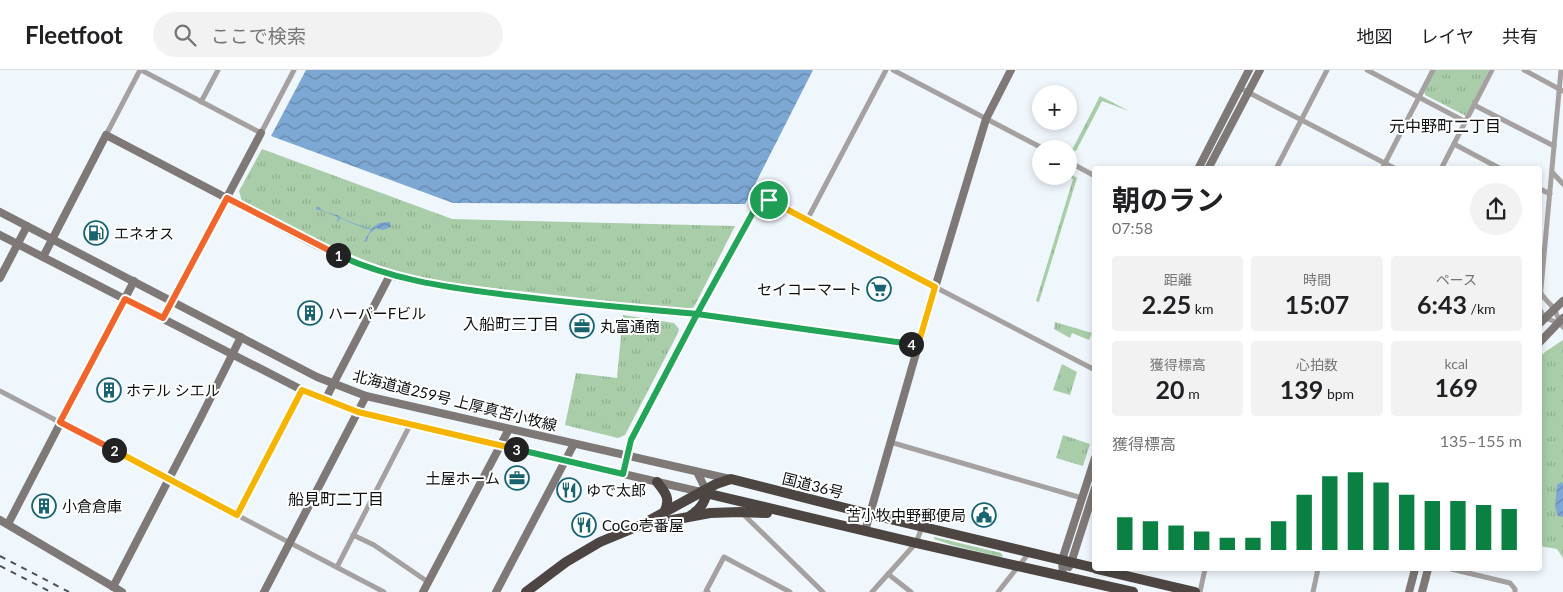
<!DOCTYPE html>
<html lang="ja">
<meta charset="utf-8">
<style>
:root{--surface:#fff;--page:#f2f2f2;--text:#202124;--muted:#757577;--line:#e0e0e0;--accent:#0b8043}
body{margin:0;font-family:Lato,"Noto Sans JP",sans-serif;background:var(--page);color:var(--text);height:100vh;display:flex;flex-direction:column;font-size:19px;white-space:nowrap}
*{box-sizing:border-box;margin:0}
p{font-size:16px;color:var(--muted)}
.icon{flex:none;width:28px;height:28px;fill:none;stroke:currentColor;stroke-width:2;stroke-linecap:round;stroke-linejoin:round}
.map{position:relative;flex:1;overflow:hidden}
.details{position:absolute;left:1092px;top:96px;width:450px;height:405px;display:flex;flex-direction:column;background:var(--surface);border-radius:5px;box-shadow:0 2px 8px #0003}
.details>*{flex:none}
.fabs{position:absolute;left:1032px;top:15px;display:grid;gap:10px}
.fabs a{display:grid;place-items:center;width:45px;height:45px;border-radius:50%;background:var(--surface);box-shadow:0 2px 8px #0003;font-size:25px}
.pin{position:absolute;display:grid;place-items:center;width:42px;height:42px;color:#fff;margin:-21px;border:2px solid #fff;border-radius:50%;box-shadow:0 1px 5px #0007}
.km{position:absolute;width:25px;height:25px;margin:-12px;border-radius:50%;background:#222;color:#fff;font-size:14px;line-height:25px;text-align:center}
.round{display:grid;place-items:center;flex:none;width:52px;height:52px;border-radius:26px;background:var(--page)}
.overview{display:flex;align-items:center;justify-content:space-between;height:85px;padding:0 20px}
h1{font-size:28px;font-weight:700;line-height:38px}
.figures{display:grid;grid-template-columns:repeat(3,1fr);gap:8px;height:85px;padding:5px 20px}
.figures div{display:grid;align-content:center;border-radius:5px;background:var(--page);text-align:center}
.figures b{font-size:25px;font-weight:700}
.figures small{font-size:14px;font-weight:400}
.figures p{font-size:14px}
.chart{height:140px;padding:10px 20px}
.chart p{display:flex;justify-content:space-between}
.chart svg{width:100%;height:90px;margin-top:5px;stroke:var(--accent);stroke-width:6}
header{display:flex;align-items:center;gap:30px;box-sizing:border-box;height:70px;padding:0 25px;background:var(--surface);border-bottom:1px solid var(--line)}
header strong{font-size:24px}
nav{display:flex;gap:28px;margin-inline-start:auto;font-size:18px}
.search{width:350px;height:45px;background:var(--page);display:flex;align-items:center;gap:12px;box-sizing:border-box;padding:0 18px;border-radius:28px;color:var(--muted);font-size:19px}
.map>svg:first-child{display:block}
.grass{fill:url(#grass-tufts)}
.water{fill:url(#water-waves)}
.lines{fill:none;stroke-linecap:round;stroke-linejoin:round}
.street{stroke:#a5a1a0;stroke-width:5}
.secondary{stroke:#7e7977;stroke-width:8}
.highway{stroke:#4c4542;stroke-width:10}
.rail{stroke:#4f5356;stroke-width:2;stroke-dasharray:6 6;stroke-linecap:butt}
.split-1-casing{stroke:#fff;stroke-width:10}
.split-2-casing{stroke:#fff;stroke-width:10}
.split-3-casing{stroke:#fff;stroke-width:10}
.split-4-casing{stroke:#fff;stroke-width:10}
.split-5-casing{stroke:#fff;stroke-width:10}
.split-1{stroke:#22a559;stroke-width:6}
.split-2{stroke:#f0652b;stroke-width:6}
.split-3{stroke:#f5b400;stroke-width:6}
.split-4{stroke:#22a559;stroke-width:6}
.split-5{stroke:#f5b400;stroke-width:6}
.labels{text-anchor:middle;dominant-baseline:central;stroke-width:4;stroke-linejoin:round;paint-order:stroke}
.poi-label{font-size:15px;fill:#0d1012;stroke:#fff;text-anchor:start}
.street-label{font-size:15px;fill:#0d1012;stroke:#fff}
.neighbourhood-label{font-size:16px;fill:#0d1012;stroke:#fff}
</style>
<header>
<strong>Fleetfoot</strong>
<div class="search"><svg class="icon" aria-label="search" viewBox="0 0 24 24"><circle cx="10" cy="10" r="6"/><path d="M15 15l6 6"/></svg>ここで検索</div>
<nav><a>地図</a><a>レイヤ</a><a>共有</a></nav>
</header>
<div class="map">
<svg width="1563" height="522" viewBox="0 0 1563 522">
<defs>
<pattern id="grass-tufts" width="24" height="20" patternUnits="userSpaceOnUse" patternTransform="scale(1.25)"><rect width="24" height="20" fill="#a8cda8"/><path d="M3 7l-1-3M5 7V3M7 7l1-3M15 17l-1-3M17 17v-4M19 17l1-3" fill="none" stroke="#8faf90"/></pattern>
<pattern id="water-waves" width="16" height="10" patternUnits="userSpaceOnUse" patternTransform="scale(1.25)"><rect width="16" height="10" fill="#7da8d4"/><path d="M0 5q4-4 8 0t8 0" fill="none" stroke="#6587ab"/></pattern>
</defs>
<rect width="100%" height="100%" fill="#eff6fc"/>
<g class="grass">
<path d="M1435,0h54l-23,46 -41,-21 -1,-6z"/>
<path d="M1100,26l29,15 -27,-10 -26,50 -4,-1z"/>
<path d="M262,79l190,70 283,7 -41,81 -7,3 -231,-26c-21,-4 -43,-8 -64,-14 -52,-17 -101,-44 -150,-69l-3,-10z"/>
<path d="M1069,103l8,5 -38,124 -3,-1 37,-122 -5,-3z"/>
<path d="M623,245l51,8 5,6 -1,4 -53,102 -7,3 -53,-13 11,-52 41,5z"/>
<path d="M1055,252l37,11 -3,7 -17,-7 -2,5 -16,-9z"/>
<path d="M1563,270v218l-6,-9 -17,-3v-189l5,-5z"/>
<path d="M1062,294l15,8 -7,23 -17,-5z"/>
<path d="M1063,365l27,9 -7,22 -27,-8z"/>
<path d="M934,467l67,16 2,3 -3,1 -48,-12 -18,-6z"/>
</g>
<g class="water">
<path d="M306,0h507l-68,134 -292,-1 -182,-67z"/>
<path d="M316,137h3c4,5 11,6 18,8 4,2 7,5 11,6 7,3 15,5 23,8l8,-6 11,-1 1,5 -8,3 -7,-2 -7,6 -2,7 -2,1 -1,-1 7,-11c-11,-4 -21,-7 -31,-12l-3,5 1,-6 -17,-7h-4z"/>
<path d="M1561,412l2,2v33l-5,-1 -3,-9 2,-22z"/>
</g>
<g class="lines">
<g class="street">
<path d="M141,0l120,63 33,-63"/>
<path d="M893,0l151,79"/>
<path d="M1367,0l99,52"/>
<path d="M1524,0l39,21"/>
<path d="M1240,18l156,81"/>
<path d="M201,32l17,-32"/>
<path d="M1474,35l80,41"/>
<path d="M106,65l34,-65"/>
<path d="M1454,74l47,25"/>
<path d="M1069,92l26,14"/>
<path d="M1276,99l51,-99"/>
<path d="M1382,99l51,-99"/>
<path d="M1441,99l51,-99"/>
<path d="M1552,102l11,12"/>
<path d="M1540,119l10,5"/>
<path d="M807,150l79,-150"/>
<path d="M935,217l160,83"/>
<path d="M1541,223c3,6 9,10 13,16 4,6 4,13 9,18"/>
<path d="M1540,229l21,-229"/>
<path d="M1540,240l5,8 14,5"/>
<path d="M0,321l384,201"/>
<path d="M890,372l192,56"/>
<path d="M742,443l81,79"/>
<path d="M237,445l65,-125"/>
<path d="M353,465l21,10 54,37"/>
<path d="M337,497l73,-142"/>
<path d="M1451,499l59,14 5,6v3"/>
<path d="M888,504l23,18"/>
<path d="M708,522l-2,-1 18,-34 66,35"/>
<path d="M872,522l44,-49 6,-16"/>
<path d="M998,522l31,-39"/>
<path d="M1200,522l5,-23"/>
<path d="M1313,522l5,-23"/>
</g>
<g class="secondary">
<path d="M1198,99l51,-99"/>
<path d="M1208,99l52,-99"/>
<path d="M0,142l317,165 49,19 364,83"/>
<path d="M0,165l302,155 55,22 344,80"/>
<path d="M43,187l63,-122 208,109 40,18 36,13 35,8 31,5 74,10 167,16 221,31"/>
<path d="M0,208l27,-52"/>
<path d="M163,248l98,-185"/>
<path d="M1540,253l23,-22"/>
<path d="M1540,272l23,-24"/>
<path d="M325,330l65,-125"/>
<path d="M697,402l9,18"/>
<path d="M623,404l8,-34 66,-126 59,-107 5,-5 8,-1 166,86"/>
<path d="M0,450l122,72"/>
<path d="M8,454l126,-243"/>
<path d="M865,461l66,-230 55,-182 25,-49"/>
<path d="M1069,497l2,-4 24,-75"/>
<path d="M1063,506l-1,-16 33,-102"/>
<path d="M113,517l88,-170 40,-80"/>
<path d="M264,522l102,-196"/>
<path d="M423,522l86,-163"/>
<path d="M496,522l78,-148"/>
<path d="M1409,522l6,-23"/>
<path d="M1422,522l6,-23"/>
</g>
<g class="highway">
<path d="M657,412c9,11 14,17 7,31"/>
<path d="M701,422l215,51 217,49"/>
<path d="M691,445c9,-5 16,-15 15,-25"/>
<path d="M651,454l59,-11 30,-1 27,1"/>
<path d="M1097,499l98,23"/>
<path d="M526,522l40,-30 34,-20 41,-17 75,-41 15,-5 138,35 226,54"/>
</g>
<g class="rail">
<path d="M0,486l69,36"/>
<path d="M0,496l51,26"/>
</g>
</g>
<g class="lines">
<g class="split-1-casing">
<path id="split-1" d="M338,185c52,24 105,32 162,39 65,9 131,14 197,20l59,-107 5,-5 8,-2"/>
</g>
<g class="split-2-casing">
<path id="split-2" d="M114,380l-54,-28 65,-123 38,19 64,-120 111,57"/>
</g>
<g class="split-3-casing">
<path id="split-3" d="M114,380l123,65 65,-125 56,22 158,37"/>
</g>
<g class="split-4-casing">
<path id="split-4" d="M516,379l107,25 8,-34 66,-126 214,30"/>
</g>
<g class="split-5-casing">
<path id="split-5" d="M769,130l166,87 -17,58 -7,-1"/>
</g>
<use href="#split-1" class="split-1"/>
<use href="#split-2" class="split-2"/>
<use href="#split-3" class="split-3"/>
<use href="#split-4" class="split-4"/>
<use href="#split-5" class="split-5"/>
</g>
<defs>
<g id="fuel-ring" transform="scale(1.25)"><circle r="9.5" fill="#fff" stroke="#18636f" stroke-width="1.5"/><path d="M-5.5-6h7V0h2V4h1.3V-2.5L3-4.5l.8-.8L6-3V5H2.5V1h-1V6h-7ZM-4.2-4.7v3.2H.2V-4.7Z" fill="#18636f"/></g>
<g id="supermarket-ring" transform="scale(1.25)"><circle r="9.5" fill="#fff" stroke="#18636f" stroke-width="1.5"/><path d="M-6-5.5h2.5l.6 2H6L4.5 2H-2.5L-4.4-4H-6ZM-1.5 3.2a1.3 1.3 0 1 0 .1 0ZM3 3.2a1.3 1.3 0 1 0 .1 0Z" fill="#18636f"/></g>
<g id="building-ring" transform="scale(1.25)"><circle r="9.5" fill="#fff" stroke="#18636f" stroke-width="1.5"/><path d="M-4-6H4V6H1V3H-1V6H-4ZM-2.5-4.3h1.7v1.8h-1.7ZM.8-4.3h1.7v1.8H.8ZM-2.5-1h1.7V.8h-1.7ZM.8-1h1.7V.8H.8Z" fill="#18636f"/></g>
<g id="office-ring" transform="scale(1.25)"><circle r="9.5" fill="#fff" stroke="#18636f" stroke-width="1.5"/><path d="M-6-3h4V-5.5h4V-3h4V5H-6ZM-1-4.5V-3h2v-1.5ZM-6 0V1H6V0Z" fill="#18636f"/></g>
<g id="restaurant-ring" transform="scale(1.25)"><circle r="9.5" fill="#fff" stroke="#18636f" stroke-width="1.5"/><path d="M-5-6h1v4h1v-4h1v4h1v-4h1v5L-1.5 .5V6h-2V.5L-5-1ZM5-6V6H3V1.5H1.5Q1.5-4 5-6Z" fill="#18636f"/></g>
<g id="civic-ring" transform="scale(1.25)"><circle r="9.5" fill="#fff" stroke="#18636f" stroke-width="1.5"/><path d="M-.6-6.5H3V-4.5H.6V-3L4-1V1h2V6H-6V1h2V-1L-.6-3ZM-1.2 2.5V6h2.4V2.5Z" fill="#18636f"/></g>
</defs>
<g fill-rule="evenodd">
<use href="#fuel-ring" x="96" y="163"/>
<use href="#supermarket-ring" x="879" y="219"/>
<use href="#building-ring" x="310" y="243"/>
<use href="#office-ring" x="582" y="256"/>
<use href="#building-ring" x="109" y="320"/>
<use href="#office-ring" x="517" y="408"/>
<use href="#restaurant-ring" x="569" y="420"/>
<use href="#building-ring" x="44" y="436"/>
<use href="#civic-ring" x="984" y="445"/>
<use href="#restaurant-ring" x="584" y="455"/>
</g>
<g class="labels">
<g class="poi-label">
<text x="114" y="163">エネオス</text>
<text x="862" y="219" text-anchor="end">セイコーマート</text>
<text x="328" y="243">ハーバーFビル</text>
<text x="600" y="256">丸富通商</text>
<text x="126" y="320">ホテル シエル</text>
<text x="500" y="408" text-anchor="end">土屋ホーム</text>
<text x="586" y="420">ゆで太郎</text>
<text x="62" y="436">小倉倉庫</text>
<text x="966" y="445" text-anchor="end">苫小牧中野郵便局</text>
<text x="602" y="455">CoCo壱番屋</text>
</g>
<g class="street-label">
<text transform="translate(455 330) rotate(14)">北海道道259号 上厚真苫小牧線</text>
<text transform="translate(813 415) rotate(14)">国道36号</text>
</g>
<g class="neighbourhood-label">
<text x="1445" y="55">元中野町二丁目</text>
<text x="511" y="253">入船町三丁目</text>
<text x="336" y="428">船見町二丁目</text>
</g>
</g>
</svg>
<div class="fabs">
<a>+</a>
<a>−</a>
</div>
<div class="pin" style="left:769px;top:130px;background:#1e9e55"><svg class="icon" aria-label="arrive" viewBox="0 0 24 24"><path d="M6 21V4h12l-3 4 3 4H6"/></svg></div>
<b class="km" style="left:338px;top:185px">1</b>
<b class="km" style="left:114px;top:380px">2</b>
<b class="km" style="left:516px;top:379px">3</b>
<b class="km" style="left:911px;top:274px">4</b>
<section class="details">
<div class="overview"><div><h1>朝のラン</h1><p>07:58</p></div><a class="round"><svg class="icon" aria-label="share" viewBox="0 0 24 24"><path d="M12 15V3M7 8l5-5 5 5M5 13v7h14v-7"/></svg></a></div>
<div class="figures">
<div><p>距離</p><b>2.25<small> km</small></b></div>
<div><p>時間</p><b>15:07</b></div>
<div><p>ペース</p><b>6:43<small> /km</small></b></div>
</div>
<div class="figures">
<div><p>獲得標高</p><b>20<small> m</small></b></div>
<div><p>心拍数</p><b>139<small> bpm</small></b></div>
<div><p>kcal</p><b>169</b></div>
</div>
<div class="chart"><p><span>獲得標高</span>135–155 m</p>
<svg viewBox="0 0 160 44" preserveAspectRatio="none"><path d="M5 44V28M15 44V30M25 44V32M35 44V35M45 44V38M55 44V38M65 44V30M75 44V17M85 44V8M95 44V6M105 44V11M115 44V17M125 44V20M135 44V20M145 44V22M155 44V24"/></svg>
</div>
</section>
</div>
